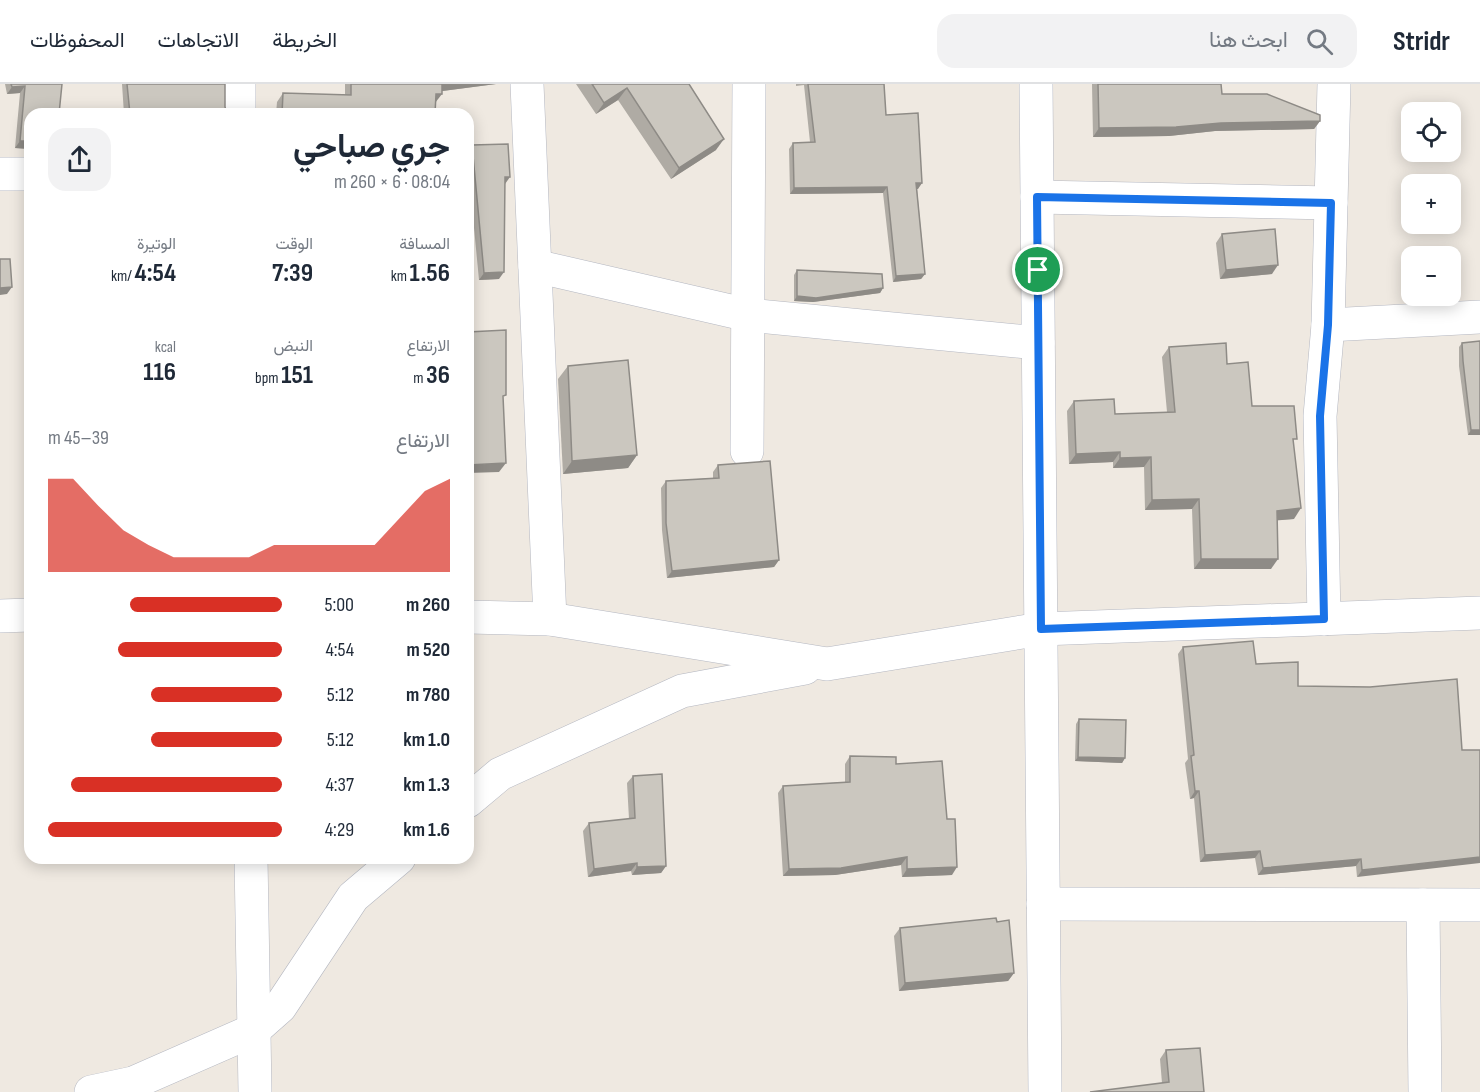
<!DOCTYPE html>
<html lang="ar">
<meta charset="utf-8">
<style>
:root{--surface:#fff;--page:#f2f2f3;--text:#1f2937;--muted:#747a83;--line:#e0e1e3;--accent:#d93025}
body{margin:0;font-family:"Sofia Sans Condensed",Vazirmatn,sans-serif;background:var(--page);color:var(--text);direction:rtl;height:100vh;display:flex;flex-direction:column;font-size:22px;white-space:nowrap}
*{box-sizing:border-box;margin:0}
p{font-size:20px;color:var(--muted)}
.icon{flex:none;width:33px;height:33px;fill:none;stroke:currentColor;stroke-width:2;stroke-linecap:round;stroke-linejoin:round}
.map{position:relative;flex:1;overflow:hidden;direction:ltr}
.sheet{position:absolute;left:24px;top:24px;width:450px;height:756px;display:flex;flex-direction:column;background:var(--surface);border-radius:18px;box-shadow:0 3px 15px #0003;direction:rtl}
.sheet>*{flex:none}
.buttons{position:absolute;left:1401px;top:18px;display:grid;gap:12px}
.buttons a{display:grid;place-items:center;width:60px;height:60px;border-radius:12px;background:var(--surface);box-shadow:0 3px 15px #0003;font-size:30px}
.pin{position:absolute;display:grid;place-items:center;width:51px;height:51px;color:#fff;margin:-26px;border:3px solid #fff;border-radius:50%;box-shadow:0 2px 6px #0007}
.round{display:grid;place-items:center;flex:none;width:63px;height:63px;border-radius:18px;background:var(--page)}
.summary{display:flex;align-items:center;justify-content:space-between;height:102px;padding:0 24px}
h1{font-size:33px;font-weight:700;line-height:45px}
.stats{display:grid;grid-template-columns:repeat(3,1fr);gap:9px;height:102px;padding:6px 24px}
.stats div{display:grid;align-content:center}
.stats b{font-size:26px;font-weight:700}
.stats small{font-size:16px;font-weight:400}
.stats p{font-size:16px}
.chart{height:168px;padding:12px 24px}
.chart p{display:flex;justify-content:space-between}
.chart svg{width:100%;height:108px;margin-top:6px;fill:var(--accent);opacity:.7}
ul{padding:0 24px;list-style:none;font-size:20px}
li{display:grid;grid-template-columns:96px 72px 1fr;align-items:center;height:45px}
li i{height:15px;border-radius:8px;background:var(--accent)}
header{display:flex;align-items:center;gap:36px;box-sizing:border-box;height:84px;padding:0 30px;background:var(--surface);border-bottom:2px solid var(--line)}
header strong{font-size:28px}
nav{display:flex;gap:33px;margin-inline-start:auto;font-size:21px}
.search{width:420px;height:54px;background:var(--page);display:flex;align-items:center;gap:15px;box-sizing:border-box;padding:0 21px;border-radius:18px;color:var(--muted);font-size:22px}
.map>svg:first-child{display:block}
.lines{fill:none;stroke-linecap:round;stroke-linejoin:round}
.minor-casing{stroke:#b4b7c1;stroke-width:34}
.minor{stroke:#fff;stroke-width:33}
.wall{fill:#afaba4}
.shaded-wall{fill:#8e8b86}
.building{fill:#cbc7bf;stroke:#8e8b86;stroke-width:1.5}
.route-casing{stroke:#fff;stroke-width:12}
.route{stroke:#1a73e8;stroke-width:8}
</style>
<header>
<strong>Stridr</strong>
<div class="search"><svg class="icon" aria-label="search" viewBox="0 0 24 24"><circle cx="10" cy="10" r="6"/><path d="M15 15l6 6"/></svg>ابحث هنا</div>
<nav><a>الخريطة</a><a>الاتجاهات</a><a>المحفوظات</a></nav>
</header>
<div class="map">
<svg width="1480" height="1008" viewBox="0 0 1480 1008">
<rect width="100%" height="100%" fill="#efe9e1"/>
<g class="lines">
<g class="minor-casing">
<g id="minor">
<path d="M239,0v30"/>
<path d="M527,0l23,535"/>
<path d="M1036,0l9,1008"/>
<path d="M0,90h30"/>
<path d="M1037,113l294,6"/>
<path d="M535,182l213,49 290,28"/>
<path d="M1328,241l6,-241"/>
<path d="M747,367l2,-367"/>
<path d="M0,532l30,-1"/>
<path d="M468,533l82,2 277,45 214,-35 439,-16"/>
<path d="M1324,535l-4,-203 8,-91 152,-8"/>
<path d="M468,717l32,-27 182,-83 123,-23"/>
<path d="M251,774l4,234"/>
<path d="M1043,820l437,1"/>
<path d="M1423,821l2,187"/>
<path d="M91,1008l42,-9 121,-53 26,-23 73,-110 46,-39"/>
</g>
</g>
<use href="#minor" class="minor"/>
</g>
<g class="wall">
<path d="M5,0h57l-32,65 -15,-1 5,-55 -13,1z"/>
<path d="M122,0h103v23l2,7h-103z"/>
<path d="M345,0h151l-54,7 -7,12v11h-159l1,-12 6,-9 62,2z"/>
<path d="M576,0h113l27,66 -45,29 -53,-79 -22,14z"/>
<path d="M796,0h88l2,31 36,68 -5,6 8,85 -4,5 -28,3 -10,-89 -93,1 -1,-45 4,-6 17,-1 -6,-57 -8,1z"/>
<path d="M1092,0h129l1,10 98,27 -6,8 -99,2 -46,5 -76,1z"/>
<path d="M472,61l33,39 -6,95 -20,1 -11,-115v-14z"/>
<path d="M1222,150l50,40 -52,5 -4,-36z"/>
<path d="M797,186l86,18 -3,5 -67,9 -19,-1v-26z"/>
<path d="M1462,259l18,92h-12l-9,-69v-19z"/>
<path d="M1169,263l58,17 25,42 41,37 1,76 -17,1 -6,49h-77l-2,-60 -47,1 -1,-43 -31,1v-6l-44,2 -2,-53 7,-10 41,13 52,-2 -5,-55z"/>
<path d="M568,282l69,89 -9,13 -65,6 -5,-95z"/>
<path d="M718,381l61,95 -5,7 -107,11 -5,-48 -1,-42 5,-7 47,-3v-6z"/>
<path d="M1183,563l73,17 42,22 164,64 -105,127 -1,-11 -98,9 -3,-17 -55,4 -6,-64 -4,1 -5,-36 3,-4 -10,-105z"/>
<path d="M1079,635l46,39 -3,5 -47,-2 1,-37z"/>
<path d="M850,672l46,8 56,111 -50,2 -1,-12 -66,10 -52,1 -5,-83 5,-7 62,-4v-18z"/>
<path d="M633,692l33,90 -5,7 -29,2 -1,-4 -43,6 -5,-46 6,-8 40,-4 -2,-36z"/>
<path d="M997,838l17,51 -6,8 -109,10 -5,-55 6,-8z"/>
<path d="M1166,966l38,42 -42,-9 -2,-24z"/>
</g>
<g class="shaded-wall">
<path d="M440,0h56l-61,8z"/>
<path d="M25,2l-5,7 -13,1 5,-7z"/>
<path d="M627,4l-9,12 -22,14 8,-11z"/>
<path d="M436,10h6l-7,9z"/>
<path d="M1320,37l-6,8 -99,2 -46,5 -76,1 6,-9 122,-5z"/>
<path d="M724,55l-8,11 -45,29 8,-11z"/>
<path d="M20,57h10v8l-15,-1z"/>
<path d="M505,93h5l-5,7z"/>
<path d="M916,99h6l-4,6h-5z"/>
<path d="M887,103l-4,6 -93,1 4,-6z"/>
<path d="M1278,181l-6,9 -52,5 6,-9z"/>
<path d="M504,188l-5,7 -20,1 5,-7z"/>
<path d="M925,190l-4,5 -28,3 3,-6z"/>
<path d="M12,203l-5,7 -7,1v-7z"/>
<path d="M883,204l-3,5 -67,9 -19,-1 3,-5z"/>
<path d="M1471,346h9v5h-12z"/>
<path d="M1120,368l-7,10 -44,2 7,-10z"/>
<path d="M637,371l-9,13 -65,6 9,-13z"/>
<path d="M1151,373l-7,10 -31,1 7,-10z"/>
<path d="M506,379l-7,9 -31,1v-8z"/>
<path d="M1199,415l-7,10 -47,1 7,-10z"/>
<path d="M1301,424l-7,11 -24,2 7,-10z"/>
<path d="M1201,475h77l-7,10h-77z"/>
<path d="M779,476l-5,7 -107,11 5,-7z"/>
<path d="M1078,673l47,1 -3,5 -47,-2z"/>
<path d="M1195,707h4l-5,7 -4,1z"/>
<path d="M1260,767l-5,7 -55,4 5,-7z"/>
<path d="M907,773l-6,8 -66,10 -52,1 6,-7z"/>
<path d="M1480,773v6l-123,14 5,-7z"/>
<path d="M1361,775l-5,7 -98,9 5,-7z"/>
<path d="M637,779l-6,8 -43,6 6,-8z"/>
<path d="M666,782l-5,7 -29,2 5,-8z"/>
<path d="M957,783l-5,8 -50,2 5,-8z"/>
<path d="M1014,889l-6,8 -109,10 6,-8z"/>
</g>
<g class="building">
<path d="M11,0h51l-3,30h-29v27h-10l5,-55 -13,1z"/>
<path d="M127,0h98v23l2,7h-97z"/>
<path d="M351,0h91v10h-6l-1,20h-153l1,-21 68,2z"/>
<path d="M592,0h97l35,55 -45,29 -52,-80 -23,15z"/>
<path d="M808,0h76l2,31 32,-2 4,70h-6l9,91 -29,2 -9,-89 -93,1 -1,-45 22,-1z"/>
<path d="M1098,0h123l1,10h45l53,21v6l-99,2 -45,4 -77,1z"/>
<path d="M508,60l2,33h-5l-1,95 -20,1 -12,-128z"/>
<path d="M1275,145l3,36 -52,5 -4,-36z"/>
<path d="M0,175h10l2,28 -12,1z"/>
<path d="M797,186l85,4 1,14 -67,10 -19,-2z"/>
<path d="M506,246v65l-3,1 3,67 -38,2v-133z"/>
<path d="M1480,257v89h-9l-8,-69 -1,-18z"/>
<path d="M1226,259l1,21 21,-2 4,44h42l3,33h-4l8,69 -24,3 1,48h-77l-2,-60 -47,1 -1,-43 -31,1v-6l-44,2 -2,-53 40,-2 1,15 60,-2 -6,-65z"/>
<path d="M628,276l9,95 -65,6 -4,-95z"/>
<path d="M770,377l9,99 -107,11 -6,-48v-42l53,-3 -1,-13z"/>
<path d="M1253,557l3,23 42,-2v24l72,1 87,-8 5,71h18v107l-118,13 -1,-11 -98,9 -3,-17 -55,4 -6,-64h-4l-4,-35 3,-1 -11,-108z"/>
<path d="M1079,635l47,1 -1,38 -47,-1z"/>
<path d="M850,672l46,1v7l46,-3 5,58h8l2,48 -50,2v-12l-66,11 -52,1 -6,-83 67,-4z"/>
<path d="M662,690l4,92 -29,1v-4l-43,6 -5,-46 46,-5 -2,-42z"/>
<path d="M996,834l1,4 12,-2 5,53 -109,10 -5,-55z"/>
<path d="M1200,964l4,44h-114l79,-10 -3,-32z"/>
</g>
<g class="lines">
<g class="route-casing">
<path id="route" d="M1037,113l294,6 -3,122 -8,91 4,203 -283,10z"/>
</g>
<use href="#route" class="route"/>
</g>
</svg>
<div class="buttons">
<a><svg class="icon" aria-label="locate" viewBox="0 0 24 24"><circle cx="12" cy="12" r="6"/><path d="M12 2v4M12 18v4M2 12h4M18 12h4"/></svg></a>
<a>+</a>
<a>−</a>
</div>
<div class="pin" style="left:1038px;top:186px;background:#1e9e55"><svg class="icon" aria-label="arrive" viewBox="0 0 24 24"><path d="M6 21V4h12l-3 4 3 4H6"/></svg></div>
<section class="sheet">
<div class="summary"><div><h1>جري صباحي</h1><p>08:04 · 6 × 260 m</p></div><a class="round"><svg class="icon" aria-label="share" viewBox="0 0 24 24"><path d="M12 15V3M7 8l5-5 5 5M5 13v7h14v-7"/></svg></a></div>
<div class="stats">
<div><p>المسافة</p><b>1.56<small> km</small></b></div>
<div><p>الوقت</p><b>7:39</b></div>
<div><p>الوتيرة</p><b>4:54<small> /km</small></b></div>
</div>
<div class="stats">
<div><p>الارتفاع</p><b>36<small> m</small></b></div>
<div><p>النبض</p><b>151<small> bpm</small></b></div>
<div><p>kcal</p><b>116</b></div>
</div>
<div class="chart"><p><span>الارتفاع</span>39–45 m</p>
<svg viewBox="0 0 160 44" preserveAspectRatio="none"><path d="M0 44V6L10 6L20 17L30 27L40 33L50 38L60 38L70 38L80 38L90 33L100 33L110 33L120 33L130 33L140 22L150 11L160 6V44z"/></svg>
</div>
<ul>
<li><b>260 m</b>5:00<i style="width:65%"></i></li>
<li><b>520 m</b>4:54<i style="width:70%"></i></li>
<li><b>780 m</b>5:12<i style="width:56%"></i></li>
<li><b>1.0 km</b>5:12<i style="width:56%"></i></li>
<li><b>1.3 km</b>4:37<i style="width:90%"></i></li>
<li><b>1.6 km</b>4:29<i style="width:100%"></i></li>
</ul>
</section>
</div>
